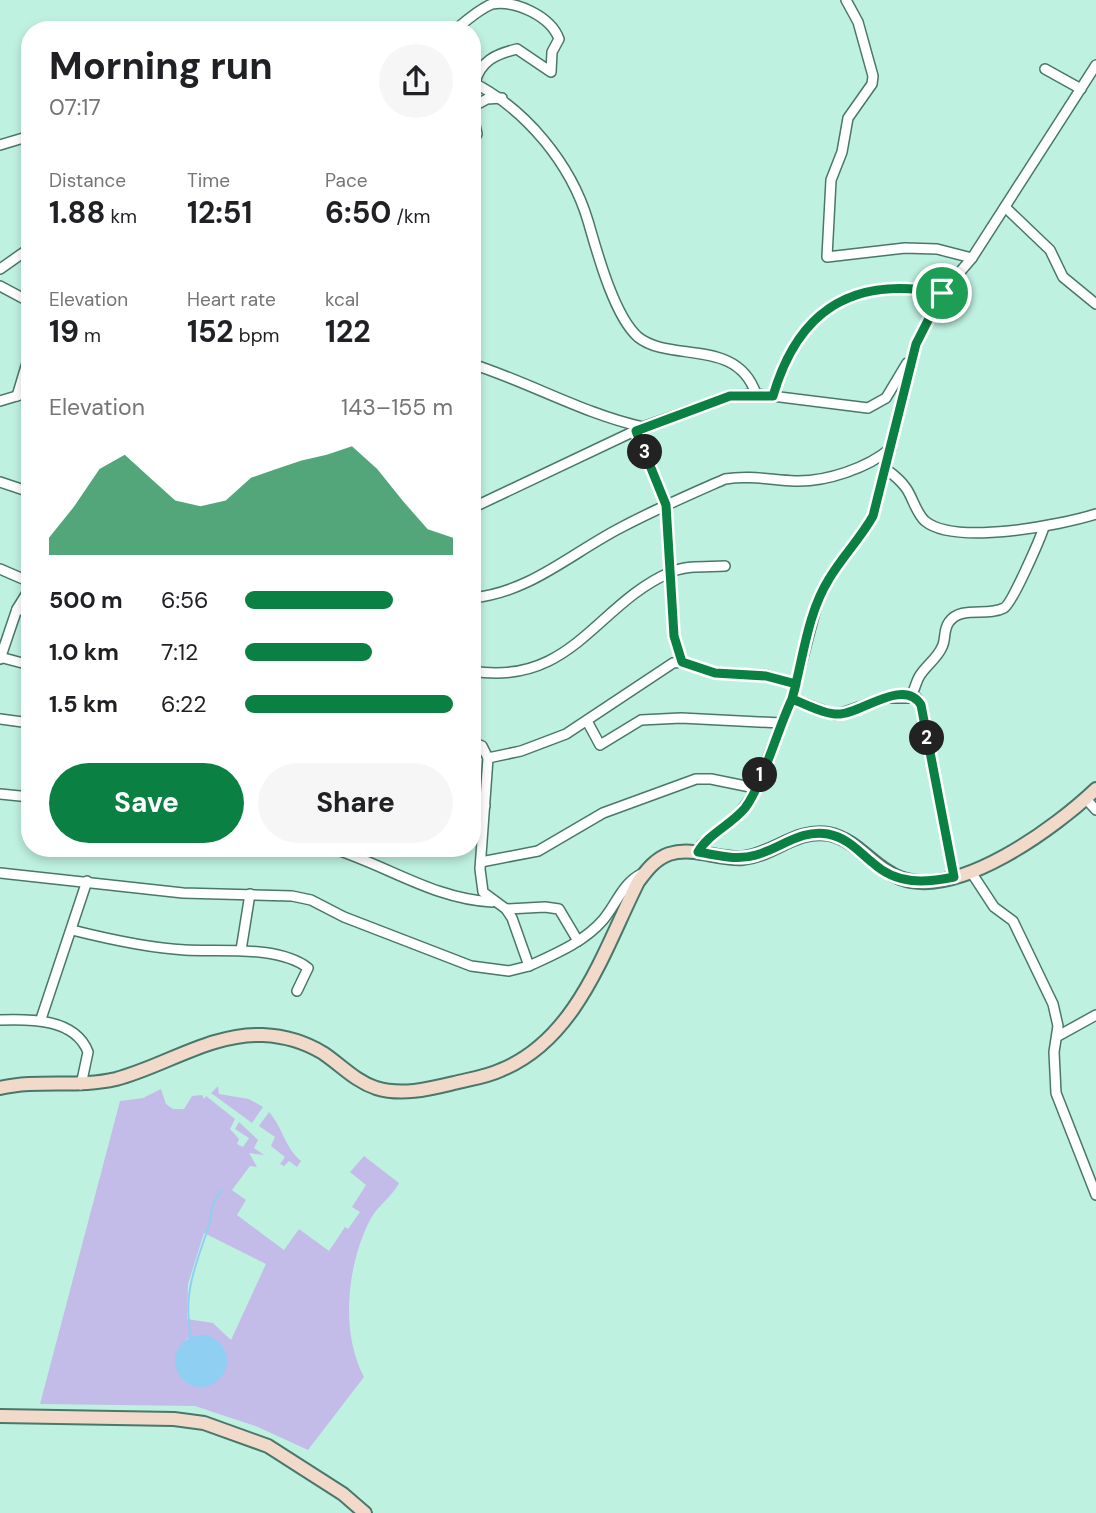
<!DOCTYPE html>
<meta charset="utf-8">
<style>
:root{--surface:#fff;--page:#f6f6f6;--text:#202124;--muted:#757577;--accent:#0b8043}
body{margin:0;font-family:"DM Sans",sans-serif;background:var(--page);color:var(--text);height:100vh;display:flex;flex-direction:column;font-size:26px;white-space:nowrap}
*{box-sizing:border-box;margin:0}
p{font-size:23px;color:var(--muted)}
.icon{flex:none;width:38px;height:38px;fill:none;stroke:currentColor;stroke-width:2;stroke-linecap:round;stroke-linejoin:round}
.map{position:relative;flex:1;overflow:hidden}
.panel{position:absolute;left:21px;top:21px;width:460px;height:836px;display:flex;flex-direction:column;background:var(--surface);border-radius:28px;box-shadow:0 4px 10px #0003}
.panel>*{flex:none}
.pin{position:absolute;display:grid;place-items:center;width:60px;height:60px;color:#fff;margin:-30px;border:4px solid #fff;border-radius:50%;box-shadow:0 2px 7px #0007}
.km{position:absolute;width:35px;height:35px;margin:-18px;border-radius:50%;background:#222;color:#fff;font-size:19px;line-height:35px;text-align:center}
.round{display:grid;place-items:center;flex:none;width:74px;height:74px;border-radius:37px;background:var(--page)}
.headline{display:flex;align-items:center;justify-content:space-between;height:119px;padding:0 28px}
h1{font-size:38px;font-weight:700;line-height:52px}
.figures{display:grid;grid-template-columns:repeat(3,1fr);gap:10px;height:119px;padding:7px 28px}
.figures div{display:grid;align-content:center}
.figures b{font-size:30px;font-weight:700}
.figures small{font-size:19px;font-weight:400}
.figures p{font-size:19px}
.chart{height:196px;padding:14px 28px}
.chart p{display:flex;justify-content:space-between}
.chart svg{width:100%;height:126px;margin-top:7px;fill:var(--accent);opacity:.7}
.cta{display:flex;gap:14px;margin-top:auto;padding:14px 28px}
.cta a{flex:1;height:80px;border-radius:42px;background:var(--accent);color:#fff;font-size:28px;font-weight:700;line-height:80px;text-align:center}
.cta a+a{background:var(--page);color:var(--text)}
ul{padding:0 28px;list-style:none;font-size:23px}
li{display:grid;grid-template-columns:112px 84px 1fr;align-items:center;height:52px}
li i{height:18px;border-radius:9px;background:var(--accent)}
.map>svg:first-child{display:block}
.green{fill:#c4bce8;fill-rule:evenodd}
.water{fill:#8ecff2}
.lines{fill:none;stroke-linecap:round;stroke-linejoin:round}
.stream{stroke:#8ecff2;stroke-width:2}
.minor-casing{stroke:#49776a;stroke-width:12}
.secondary-casing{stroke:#49776a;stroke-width:16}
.minor{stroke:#fff;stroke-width:9}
.secondary{stroke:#f2daca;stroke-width:12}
.route-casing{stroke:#fff;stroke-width:14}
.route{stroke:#0b8043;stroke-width:9}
</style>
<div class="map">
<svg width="1096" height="1513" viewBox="0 0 1096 1513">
<rect width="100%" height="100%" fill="#bff1e1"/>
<g class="green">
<path d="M218,1086l1,8 30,5 14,8 -11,16 -41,-30z"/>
<path d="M161,1089l5,15 7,5h11l8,-13 10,-1 2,4 2,-3 29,23 -5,10 9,10 -2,5 6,3 6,-9 -14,-9 4,-7 19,18 -4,8 10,7 -15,-2 8,14 -7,-1 -18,24 14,10 -9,15 47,35 15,-21 30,22 16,-24 3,2 12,-17 -8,-5 14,-22 -16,-13 14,-16 35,27c-7,14 -21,22 -29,37 -23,45 -30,112 -6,157l-56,73 -50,-23 -63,-21 -155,-2 80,-303 23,-3zM204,1233l62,31 -35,76 -18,-17 -26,-4 1,-35zM188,1338l8,48c-23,-8 -27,-33 -8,-48z"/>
<path d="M269,1112c14,16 16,36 32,49l-4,6 -8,-6 -5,5 -4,-2 5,-7 -14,-11 4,-9 -16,-11z"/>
</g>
<circle class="water" cx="201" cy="1361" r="26"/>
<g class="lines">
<path class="stream" d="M191,1337c-9,-45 5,-71 18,-112 5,-17 -1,-17 13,-35"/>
<g class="minor-casing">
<g id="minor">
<path d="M846,0l12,22 15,54 -1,8 -24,34 -6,34 -11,28 -4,77 78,-9 32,1 35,9"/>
<path d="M455,30c11,-9 24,-21 37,-26 25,-4 59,13 67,35l-7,13 -1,20 -34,-23c-21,5 -37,12 -42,34"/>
<path d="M1045,69l36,20"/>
<path d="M472,82c54,27 99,82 116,139 9,31 26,95 50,116 32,26 99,0 118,57"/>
<path d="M472,107l15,-8 15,-1"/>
<path d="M472,111l5,23 -5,9"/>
<path d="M0,145l30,-9"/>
<path d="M1005,207l45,43 13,27 33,27"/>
<path d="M0,269l30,-21"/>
<path d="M0,286l30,16"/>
<path d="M472,364c59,19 112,50 171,63"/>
<path d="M17,396l13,-43"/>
<path d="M773,396c26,-86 80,-121 169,-103"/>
<path d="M0,401l30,-9"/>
<path d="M636,431l30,74 8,131 8,26"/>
<path d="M887,470c7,5 14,11 19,18 7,10 10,25 19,33 30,25 136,4 171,-7"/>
<path d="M0,482l30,10"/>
<path d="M472,508l171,-81 87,-31 26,-2 112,14 18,-10 21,-35"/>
<path d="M0,569l30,13"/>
<path d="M472,598c59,-6 99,-45 150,-71 34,-18 69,-33 103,-48 25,-4 46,1 70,2 31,1 73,-13 96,-33"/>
<path d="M17,609l13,3"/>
<path d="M0,657l30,8"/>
<path d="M0,659l17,-50 13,-21"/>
<path d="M472,671c100,16 124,-67 199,-99 16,-7 37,-5 54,-6"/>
<path d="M910,696c5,-5 5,-12 9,-19 6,-11 18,-18 23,-30 4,-7 1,-17 7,-25 12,-17 38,-5 55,-14 8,-4 36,-69 40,-81"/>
<path d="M792,699l44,16 49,-17h32l4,7 33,172"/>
<path d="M0,719l30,4"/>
<path d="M587,721l13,24 41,-25 40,-2 100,5"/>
<path d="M472,742l10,4 6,12 -8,111 3,23 23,17 6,9 17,48c26,-12 55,-24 74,-46 13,-15 19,-36 38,-46"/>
<path d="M488,758l33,-7 45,-17 107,-71 9,-1 33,11 51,2 30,9"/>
<path d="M0,794l30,3"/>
<path d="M1086,799l10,11"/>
<path d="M472,802l13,4"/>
<path d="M334,849c54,17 100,50 158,53"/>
<path d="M698,852l4,-8 34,-26 16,-22 40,-97 25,-95 12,-25 44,-63 43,-172 26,-51 30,-35 124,-193"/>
<path d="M481,862l57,-11 65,-38 93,-34h15l44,9"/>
<path d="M971,872l23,35 19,14 40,83 5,22 -4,26 2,41 40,102"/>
<path d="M0,873l183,20 109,3 19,4 33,17 127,49 38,5 20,-5"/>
<path d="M506,909l39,-2 14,2 19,32"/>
<path d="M72,930c36,9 75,18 113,20 35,2 93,-5 123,18l-11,23"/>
<path d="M241,950l9,-56"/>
<path d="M41,1019l46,-138"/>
<path d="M0,1020c29,-1 75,-2 88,32l-7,33"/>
<path d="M1058,1036l38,-21"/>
</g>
</g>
<g class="secondary-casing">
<g id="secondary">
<path d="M0,1088c38,-9 78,0 116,-9 49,-13 95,-46 147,-44 20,1 42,7 60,18 18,12 32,28 53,35 26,8 53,1 78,-5 16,-4 32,-6 47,-13 76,-31 103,-120 137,-188 8,-11 17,-23 31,-28 25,-8 49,6 74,4 30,-3 54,-30 86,-24 29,6 44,34 71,44 58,22 156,-51 196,-89"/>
<path d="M0,1416l174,3 30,4 64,23 75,48 22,19"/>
</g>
</g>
<use href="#minor" class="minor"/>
<use href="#secondary" class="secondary"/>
</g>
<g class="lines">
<g class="route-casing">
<path id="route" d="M942,293l-26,51 -43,172c-13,23 -31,41 -44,63 -22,35 -26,81 -37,120 -14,29 -30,87 -47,109 -14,17 -37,26 -47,44 19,3 39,9 58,3 25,-7 45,-26 72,-21 20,4 30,17 45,29 24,22 52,20 81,14l-33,-172c-17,-28 -61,9 -81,9 -15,1 -34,-10 -48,-15l4,-15 -30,-8 -51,-3 -33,-11 -8,-26 -8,-131 -30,-74 94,-35h43c25,-86 80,-121 169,-103"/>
</g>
<use href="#route" class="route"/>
</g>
</svg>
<div class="pin" style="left:942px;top:293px;background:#1e9e55"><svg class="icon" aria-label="arrive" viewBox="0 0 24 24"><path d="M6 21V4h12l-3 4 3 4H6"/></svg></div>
<b class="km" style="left:760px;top:775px">1</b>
<b class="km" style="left:927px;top:738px">2</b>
<b class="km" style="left:645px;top:452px">3</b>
<section class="panel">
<div class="headline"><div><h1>Morning run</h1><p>07:17</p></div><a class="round"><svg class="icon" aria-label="share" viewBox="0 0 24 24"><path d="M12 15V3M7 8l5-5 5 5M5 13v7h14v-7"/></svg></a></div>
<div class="figures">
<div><p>Distance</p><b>1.88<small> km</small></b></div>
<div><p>Time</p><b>12:51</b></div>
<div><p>Pace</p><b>6:50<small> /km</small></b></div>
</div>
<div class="figures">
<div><p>Elevation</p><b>19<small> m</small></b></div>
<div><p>Heart rate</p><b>152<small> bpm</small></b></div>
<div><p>kcal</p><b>122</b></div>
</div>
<div class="chart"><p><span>Elevation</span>143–155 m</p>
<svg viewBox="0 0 160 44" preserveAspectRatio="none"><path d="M0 44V38L10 27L20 14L30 9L40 17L50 25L60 27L70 25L80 17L90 14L100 11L110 9L120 6L130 14L140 25L150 35L160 38V44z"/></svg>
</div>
<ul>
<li><b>500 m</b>6:56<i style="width:71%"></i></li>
<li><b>1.0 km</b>7:12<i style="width:61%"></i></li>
<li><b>1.5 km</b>6:22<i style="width:100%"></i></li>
</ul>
<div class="cta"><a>Save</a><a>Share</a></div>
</section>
</div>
